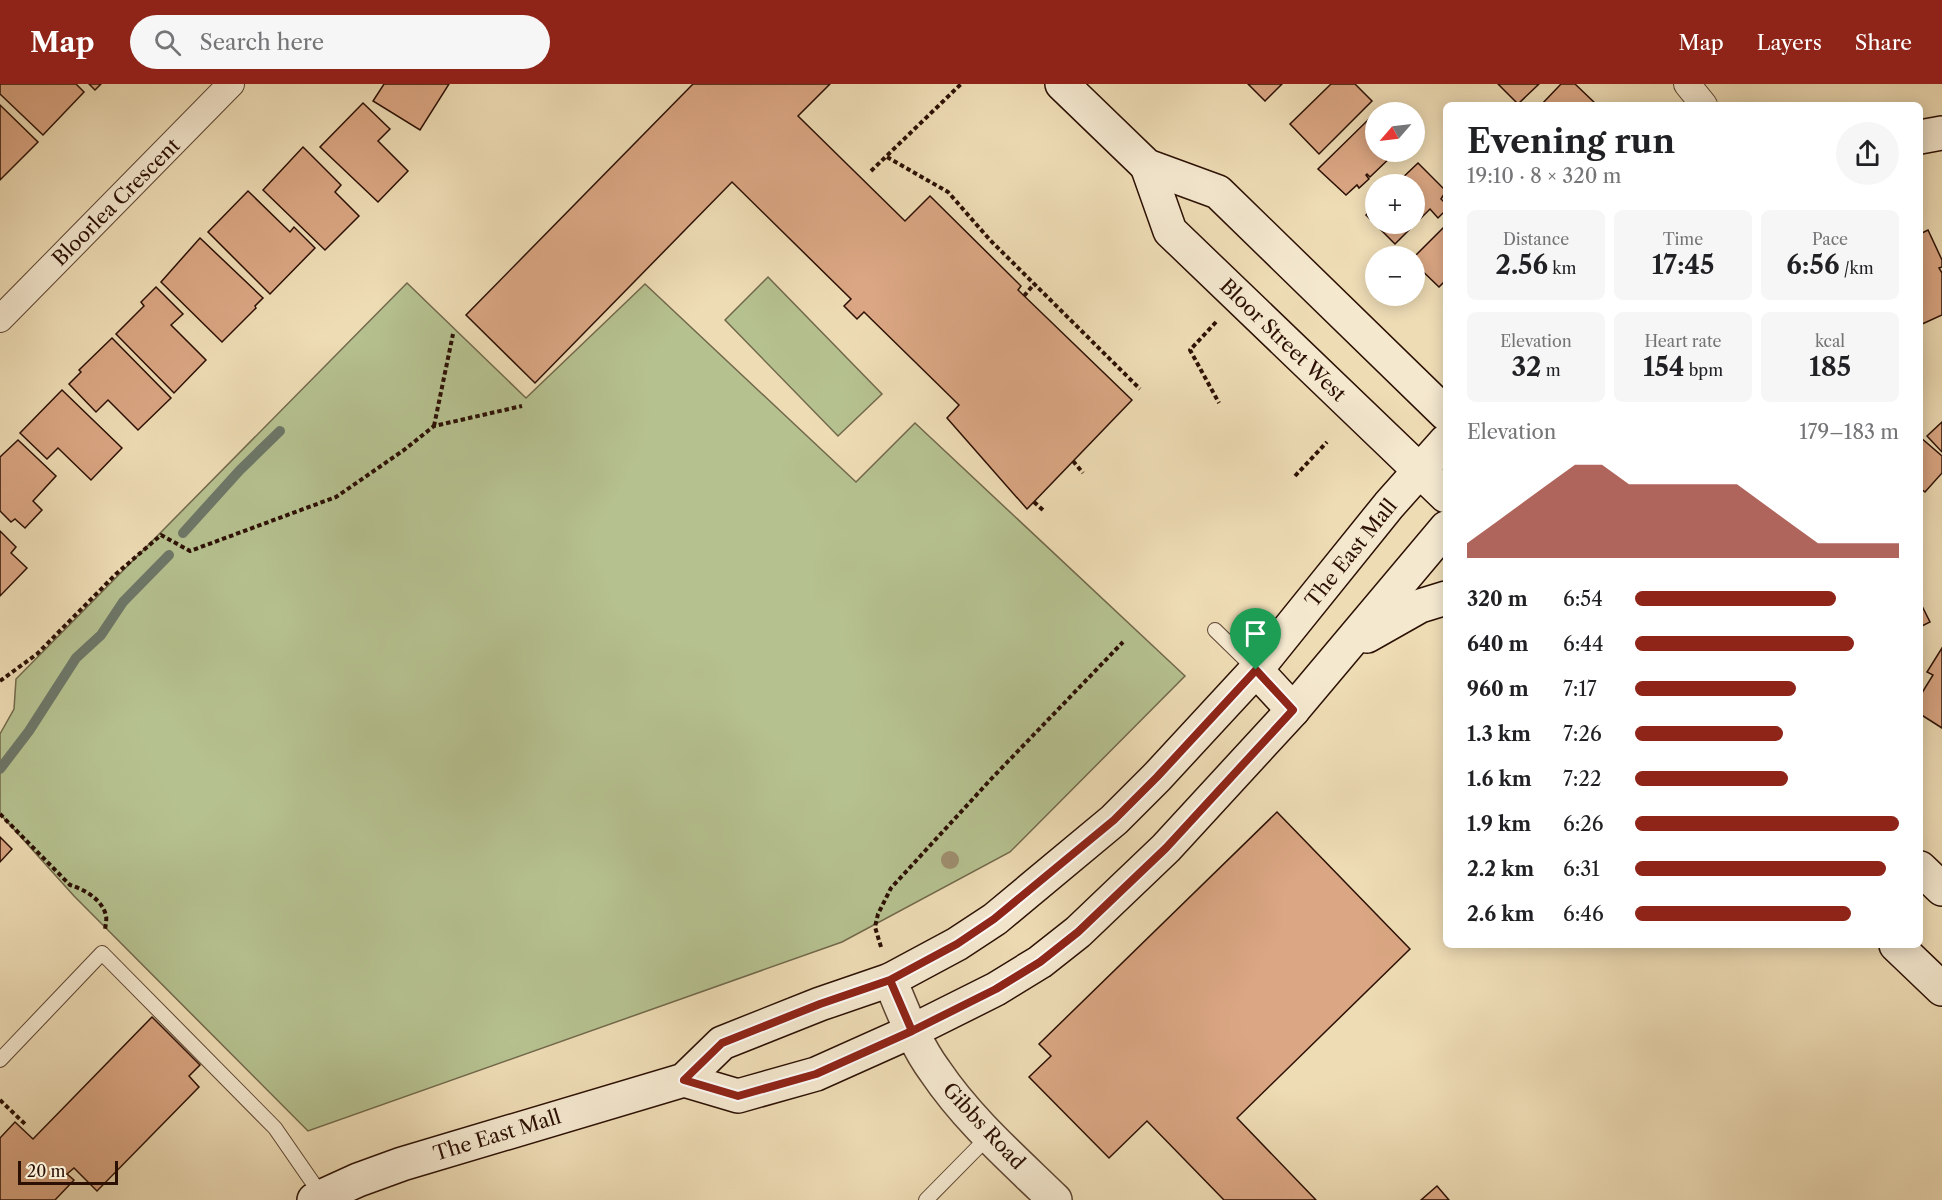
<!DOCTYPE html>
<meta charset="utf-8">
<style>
:root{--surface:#fff;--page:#f6f6f6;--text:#202124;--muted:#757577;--accent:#8f2418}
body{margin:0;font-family:"Libre Caslon Text",serif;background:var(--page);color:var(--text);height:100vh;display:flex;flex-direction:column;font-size:22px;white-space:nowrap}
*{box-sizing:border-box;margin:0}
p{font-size:20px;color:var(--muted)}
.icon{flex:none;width:33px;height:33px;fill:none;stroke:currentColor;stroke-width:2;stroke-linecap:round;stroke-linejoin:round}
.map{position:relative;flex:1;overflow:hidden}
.panel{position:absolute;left:1443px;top:18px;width:480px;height:846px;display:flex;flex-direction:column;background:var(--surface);border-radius:9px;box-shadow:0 3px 15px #0003}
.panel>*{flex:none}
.needle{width:39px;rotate:242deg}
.fabs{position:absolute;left:1365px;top:18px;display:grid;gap:12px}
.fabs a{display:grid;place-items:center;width:60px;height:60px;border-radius:50%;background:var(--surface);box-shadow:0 3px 15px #0003;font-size:30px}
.scale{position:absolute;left:18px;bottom:15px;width:100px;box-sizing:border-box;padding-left:6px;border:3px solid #2c1004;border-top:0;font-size:16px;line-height:21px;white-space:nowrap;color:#2c1004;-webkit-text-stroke:4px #f4e8cf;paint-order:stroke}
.pin{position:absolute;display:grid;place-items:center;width:51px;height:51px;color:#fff;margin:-62px -26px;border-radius:50% 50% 50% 0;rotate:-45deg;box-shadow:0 0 6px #0007}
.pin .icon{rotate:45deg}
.round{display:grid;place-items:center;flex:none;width:63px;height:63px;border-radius:32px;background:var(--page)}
.head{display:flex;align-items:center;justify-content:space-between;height:102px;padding:0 24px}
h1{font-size:33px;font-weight:700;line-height:45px}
.stats{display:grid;grid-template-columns:repeat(3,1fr);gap:9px;height:102px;padding:6px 24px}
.stats div{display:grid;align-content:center;border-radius:9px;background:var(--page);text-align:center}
.stats b{font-size:26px;font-weight:700}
.stats small{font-size:16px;font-weight:400}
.stats p{font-size:16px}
.chart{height:168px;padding:12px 24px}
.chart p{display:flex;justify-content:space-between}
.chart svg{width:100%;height:108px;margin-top:6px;fill:var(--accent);opacity:.7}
ul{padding:0 24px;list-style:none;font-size:20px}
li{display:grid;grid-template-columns:96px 72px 1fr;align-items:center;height:45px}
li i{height:15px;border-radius:8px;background:var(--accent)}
header{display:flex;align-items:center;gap:36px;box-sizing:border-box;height:84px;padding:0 30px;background:var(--accent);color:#fff}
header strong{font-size:28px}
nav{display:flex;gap:33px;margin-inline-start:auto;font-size:21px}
.search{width:420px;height:54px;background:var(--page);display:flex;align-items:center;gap:15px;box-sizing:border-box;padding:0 21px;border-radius:33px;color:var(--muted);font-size:22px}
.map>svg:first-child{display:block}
.green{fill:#b6c190;stroke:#71684a;stroke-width:1.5}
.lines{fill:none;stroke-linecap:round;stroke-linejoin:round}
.stream{stroke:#6d7768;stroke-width:10}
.building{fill:#daa683;stroke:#2c1004;stroke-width:1.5}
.service-casing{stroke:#5c4330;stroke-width:16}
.minor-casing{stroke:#5c4330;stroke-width:28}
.tertiary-casing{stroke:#5c4330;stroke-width:36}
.secondary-casing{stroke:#2c1004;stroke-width:36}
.path{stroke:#2c1004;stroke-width:4;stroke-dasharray:4.5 3;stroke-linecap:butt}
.service{stroke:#f4e8cf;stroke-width:14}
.minor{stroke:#f4e8cf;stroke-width:26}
.tertiary{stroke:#f4e8cf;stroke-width:33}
.secondary{stroke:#f4e8cf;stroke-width:33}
.tree{fill:#9e8e6f}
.route-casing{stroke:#fff;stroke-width:12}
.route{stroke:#8f2418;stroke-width:8}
.labels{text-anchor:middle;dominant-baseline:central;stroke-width:6;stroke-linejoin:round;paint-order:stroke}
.street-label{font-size:20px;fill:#2c1004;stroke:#f4e8cf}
</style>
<header>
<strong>Map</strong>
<div class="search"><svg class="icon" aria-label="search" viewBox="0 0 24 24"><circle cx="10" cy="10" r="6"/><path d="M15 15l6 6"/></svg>Search here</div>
<nav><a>Map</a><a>Layers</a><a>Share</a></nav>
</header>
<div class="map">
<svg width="1942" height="1116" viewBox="0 0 1942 1116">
<rect width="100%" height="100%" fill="#eedcb5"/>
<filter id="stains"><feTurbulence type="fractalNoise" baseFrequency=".00333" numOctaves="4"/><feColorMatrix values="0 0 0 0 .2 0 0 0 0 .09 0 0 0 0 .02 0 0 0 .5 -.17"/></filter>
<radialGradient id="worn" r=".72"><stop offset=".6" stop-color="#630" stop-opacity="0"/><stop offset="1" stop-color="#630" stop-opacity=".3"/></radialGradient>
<g class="green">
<path d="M768,193l114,117 -44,42 -113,-116z"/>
<path d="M407,199l119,115 119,-114 211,198 59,-59 270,253 -175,176 -168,90 -534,189 -234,-235 -74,-82v-80l14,-25 2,-30z"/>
</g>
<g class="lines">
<g class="stream">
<path d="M183,449l57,-63 40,-39"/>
<path d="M0,685l29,-38 47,-73 25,-23 22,-33 46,-47"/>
</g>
</g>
<g class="building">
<path d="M0,0h76l8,8 -41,43 -43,-41z"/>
<path d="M89,0h12l-6,6z"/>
<path d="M384,0h65l-29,46 -47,-29z"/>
<path d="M693,0h137l-32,32 107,105 25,-25 91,90 -3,4 114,110 -105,109 -80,-91 12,-13 -95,-93 -7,7 -13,-13 7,-7 -119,-117 -197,201 -69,-68z"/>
<path d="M1248,0h34l-17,17z"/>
<path d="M1331,0h24l17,17 -53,53 -29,-30z"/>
<path d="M1498,0h41l-21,20z"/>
<path d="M1561,0h14l22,21h-56z"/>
<path d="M363,19l27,26 -12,12 30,30 -30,31 -58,-55z"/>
<path d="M0,21l38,37 -38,38z"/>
<path d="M1371,33l5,6v29h20l-26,25 -3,-3 -1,1 3,4 -10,9 -2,-3 -11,10 -28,-26z"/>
<path d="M303,63l38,38 -6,7 24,24 -34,34 -62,-60z"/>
<path d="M1418,79l28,28 -5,8 5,5v6l-8,8 -8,-9 -35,35 -29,-29 10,-10v19h38v-40h-18z"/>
<path d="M248,107l42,41 4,-5 21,21 -45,46 -62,-62z"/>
<path d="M1446,141v55l-7,7 -25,-24v-6z"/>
<path d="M1928,146l14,30v7l-3,1 3,5v42l-22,10v-91z"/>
<path d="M200,154l63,60 -8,8 1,2 -34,34 -61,-60z"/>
<path d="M156,203l27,27 -12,11 35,35 -32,33 -58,-59 28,-28 -3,-4z"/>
<path d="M112,254l59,60 -33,32 -30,-30 -12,12 -27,-28 12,-12 -2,-2z"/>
<path d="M62,306l60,58 -31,32 -33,-32 -11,11 -27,-26z"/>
<path d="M1942,338v30l-15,-16z"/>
<path d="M1920,353l22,19v17l-17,19 -5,-4z"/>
<path d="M18,356l38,36 -23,25 9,9 -17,18 -10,-9 -4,3 -11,-11v-54z"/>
<path d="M0,447l16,16 -5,6 16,15 -27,28z"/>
<path d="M1920,518l10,20 -10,5z"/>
<path d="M1942,564v80l-22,-14v-18l13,-21 -6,-3z"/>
<path d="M1277,728l133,137 -173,169 79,82h-92l-77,-79 -38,37 -80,-81 22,-21 -12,-12z"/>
<path d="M0,753l12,12 -12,13z"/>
<path d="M152,933l48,48 -11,11 10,11 -102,104 -23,-23 -7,6 7,6 -19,20h-55v-62l15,-16 18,17z"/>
<path d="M1437,1102l12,14h-28z"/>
</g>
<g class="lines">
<g class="service-casing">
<g id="service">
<path d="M1215,546l41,40"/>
<path d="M0,976l102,-107 173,175 47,68"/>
<path d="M926,1116l64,-65"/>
</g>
</g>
<g class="minor-casing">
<g id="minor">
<path d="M1687,0l17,21"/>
<path d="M0,235l231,-235"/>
</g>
</g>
<g class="tertiary-casing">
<path id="tertiary" d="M890,896c13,31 25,64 45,91 33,49 78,88 120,129"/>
</g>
<g class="secondary-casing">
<g id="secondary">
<path d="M1062,0l85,82 71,26 228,222"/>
<path d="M1920,53l22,-4"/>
<path d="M1147,82l23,65 276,265"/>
<path d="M1367,552l53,-30 26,-8"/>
<path d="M1256,586l37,40"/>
<path d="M1920,784l22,21"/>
<path d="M1896,861l46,44"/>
<path d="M684,996l54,16 78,-22 96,-43 84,-42 44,-27 38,-30 88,-84 127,-138 153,-182"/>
<path d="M314,1116l44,-20 44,-16 282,-84 38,-37 98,-39 70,-24 67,-36 38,-25 119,-99 43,-43 99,-107 133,-165 57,-64"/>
</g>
</g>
<g class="path">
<path d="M887,73l61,35 42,48 150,149"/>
<path d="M871,87l90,-87"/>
<path d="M1024,212l10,-12"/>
<path d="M1216,238l-26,28 29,53"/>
<path d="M434,342l19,-92"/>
<path d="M1073,377l10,12"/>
<path d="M1295,392l32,-34"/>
<path d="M1034,418l11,10"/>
<path d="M0,597l37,-27 79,-80 45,-39 29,16 146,-54 68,-47 30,-24 88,-20"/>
<path d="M0,730l70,71c14,4 33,15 36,31 1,4 -1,11 -1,15"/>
<path d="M881,863l-6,-20 3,-13 13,-26 102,-111 130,-135"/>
<path d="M0,1016l27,26"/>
</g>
<use href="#service" class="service"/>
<use href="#minor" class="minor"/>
<use href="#tertiary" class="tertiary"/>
<use href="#secondary" class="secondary"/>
</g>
<circle class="tree" cx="950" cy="776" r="9"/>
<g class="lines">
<g class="route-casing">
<path id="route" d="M1256,586l-99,107 -43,43 -120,99 -37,25 -67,36 22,51 -96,43 -78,22 -54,-16 38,-37 98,-39 70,-24 22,51 84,-42 44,-27 38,-30 88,-84 127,-138 -37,-40"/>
</g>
<use href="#route" class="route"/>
</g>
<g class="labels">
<g class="street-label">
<text transform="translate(116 118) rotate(-45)">Bloorlea Crescent</text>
<text transform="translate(1283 256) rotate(44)">Bloor Street West</text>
<text transform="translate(1351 469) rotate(-51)">The East Mall</text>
<text transform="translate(984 1042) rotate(47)">Gibbs Road</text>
<text transform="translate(497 1051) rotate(-17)">The East Mall</text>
</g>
</g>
<rect width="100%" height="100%" filter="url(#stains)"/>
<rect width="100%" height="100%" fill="url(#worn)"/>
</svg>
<div class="fabs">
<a><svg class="needle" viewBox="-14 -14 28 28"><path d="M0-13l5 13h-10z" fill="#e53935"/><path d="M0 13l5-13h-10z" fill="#757577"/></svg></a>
<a>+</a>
<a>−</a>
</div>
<div class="scale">20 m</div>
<div class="pin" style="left:1256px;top:586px;background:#1e9e55"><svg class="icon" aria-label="arrive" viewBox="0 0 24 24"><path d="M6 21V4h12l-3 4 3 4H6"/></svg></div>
<section class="panel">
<div class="head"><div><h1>Evening run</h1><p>19:10 · 8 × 320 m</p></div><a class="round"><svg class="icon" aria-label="share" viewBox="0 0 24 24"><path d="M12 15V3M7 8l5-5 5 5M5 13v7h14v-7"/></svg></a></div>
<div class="stats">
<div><p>Distance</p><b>2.56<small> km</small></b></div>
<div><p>Time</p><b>17:45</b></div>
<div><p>Pace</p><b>6:56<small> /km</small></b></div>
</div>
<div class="stats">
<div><p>Elevation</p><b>32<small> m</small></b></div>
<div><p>Heart rate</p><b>154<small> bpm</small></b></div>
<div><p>kcal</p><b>185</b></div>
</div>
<div class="chart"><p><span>Elevation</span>179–183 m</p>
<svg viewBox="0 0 160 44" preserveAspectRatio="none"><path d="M0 44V38L10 30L20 22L30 14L40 6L50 6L60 14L70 14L80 14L90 14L100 14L110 22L120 30L130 38L140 38L150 38L160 38V44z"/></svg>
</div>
<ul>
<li><b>320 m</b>6:54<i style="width:76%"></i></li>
<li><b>640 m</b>6:44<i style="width:83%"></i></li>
<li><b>960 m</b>7:17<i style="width:61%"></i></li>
<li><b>1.3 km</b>7:26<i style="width:56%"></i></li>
<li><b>1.6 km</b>7:22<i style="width:58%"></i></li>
<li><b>1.9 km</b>6:26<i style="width:100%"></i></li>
<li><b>2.2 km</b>6:31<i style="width:95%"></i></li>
<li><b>2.6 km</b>6:46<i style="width:82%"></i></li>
</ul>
</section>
</div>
